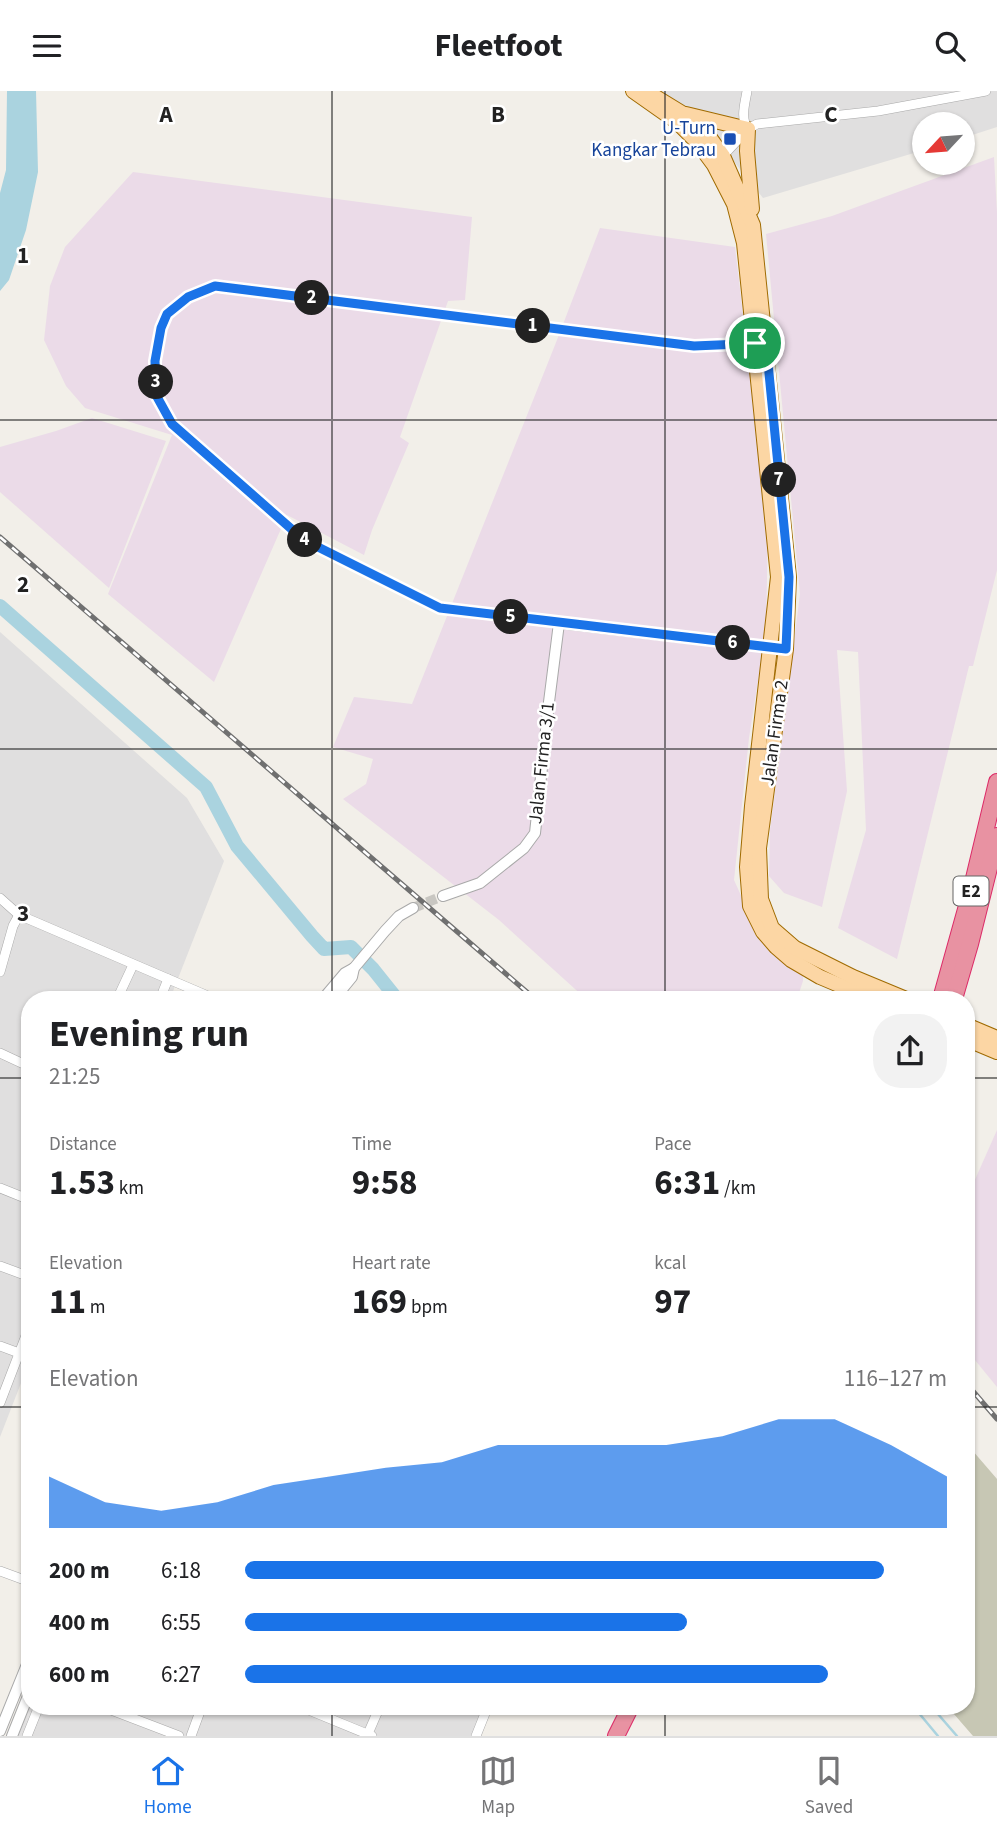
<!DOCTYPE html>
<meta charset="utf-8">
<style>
:root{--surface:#fff;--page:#f2f2f2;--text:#202124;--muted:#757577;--line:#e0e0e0;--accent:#1a73e8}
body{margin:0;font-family:"Source Sans 3",sans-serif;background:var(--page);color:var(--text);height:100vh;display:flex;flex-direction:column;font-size:26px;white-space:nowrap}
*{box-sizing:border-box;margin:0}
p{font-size:23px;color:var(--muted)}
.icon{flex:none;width:38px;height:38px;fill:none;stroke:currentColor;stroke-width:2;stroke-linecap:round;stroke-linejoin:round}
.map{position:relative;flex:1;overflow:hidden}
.side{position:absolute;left:21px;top:900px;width:954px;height:724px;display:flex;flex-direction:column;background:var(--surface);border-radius:28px;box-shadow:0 2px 5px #0004}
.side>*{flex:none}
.needle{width:46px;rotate:244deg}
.controls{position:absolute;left:912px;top:21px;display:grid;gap:14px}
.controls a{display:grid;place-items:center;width:63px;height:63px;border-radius:50%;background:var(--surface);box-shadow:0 2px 5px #0004;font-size:35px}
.pin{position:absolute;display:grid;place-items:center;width:60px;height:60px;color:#fff;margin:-30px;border:4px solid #fff;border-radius:50%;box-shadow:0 2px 7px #0007}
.km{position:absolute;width:35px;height:35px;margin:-18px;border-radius:50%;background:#222;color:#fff;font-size:19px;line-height:35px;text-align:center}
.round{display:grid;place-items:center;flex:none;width:74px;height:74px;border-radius:28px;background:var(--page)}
.overview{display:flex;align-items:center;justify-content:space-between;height:119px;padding:0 28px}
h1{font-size:38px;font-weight:700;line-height:52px}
.stats{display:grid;grid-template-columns:repeat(3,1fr);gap:10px;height:119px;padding:7px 28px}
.stats div{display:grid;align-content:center}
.stats b{font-size:35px;font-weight:700}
.stats small{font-size:19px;font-weight:400}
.stats p{font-size:19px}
.chart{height:196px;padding:14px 28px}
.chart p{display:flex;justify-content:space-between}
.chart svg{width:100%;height:126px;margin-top:7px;fill:var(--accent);opacity:.7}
ul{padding:0 28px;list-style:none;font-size:23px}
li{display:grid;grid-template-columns:112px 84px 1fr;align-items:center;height:52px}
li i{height:18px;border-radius:9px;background:var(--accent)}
header{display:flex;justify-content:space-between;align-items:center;height:91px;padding:0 28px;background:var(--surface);font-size:32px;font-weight:700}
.dock{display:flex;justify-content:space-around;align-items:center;height:98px;border-top:2px solid var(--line);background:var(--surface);font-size:19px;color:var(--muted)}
.dock a{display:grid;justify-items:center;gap:4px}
.dock .on{color:var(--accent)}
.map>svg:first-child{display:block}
.residential{fill:#e0dfdf}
.industrial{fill:#ebdbe8}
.construction{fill:#c7c7b4}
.water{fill:#aad3df}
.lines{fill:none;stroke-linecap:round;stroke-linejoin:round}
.stream{stroke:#aad3df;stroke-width:2.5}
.river{stroke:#aad3df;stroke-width:14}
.tertiary-tunnel{stroke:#c8c6c1;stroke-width:10;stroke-dasharray:10 5;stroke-linecap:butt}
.minor-casing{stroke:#a9a9a9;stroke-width:10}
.tertiary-casing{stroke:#a9a9a9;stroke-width:12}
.primary-casing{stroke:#a06b00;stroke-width:16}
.motorway-casing{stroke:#dc2a67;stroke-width:18}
.minor{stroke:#fff;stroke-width:9}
.tertiary{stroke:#fff;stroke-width:10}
.primary{stroke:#fcd6a4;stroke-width:14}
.motorway{stroke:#e892a2;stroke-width:16}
.rail-casing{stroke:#707070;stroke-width:5}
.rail{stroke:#fff;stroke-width:2.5;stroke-dasharray:8;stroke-linecap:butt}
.route-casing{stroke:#fff;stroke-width:14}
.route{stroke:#1a73e8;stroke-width:9}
.grid{fill:none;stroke:#222;stroke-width:2;stroke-opacity:0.55}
.transit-dot{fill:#1a4fb4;stroke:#fff;stroke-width:2.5}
.labels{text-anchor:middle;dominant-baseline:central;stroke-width:5;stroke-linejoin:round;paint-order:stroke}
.shield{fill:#fff;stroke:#646464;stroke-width:2}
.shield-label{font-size:18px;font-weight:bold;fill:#222}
.transit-label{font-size:19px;fill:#164399;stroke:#fff;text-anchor:end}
.street-label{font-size:19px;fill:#222;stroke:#fff}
.grid-label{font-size:23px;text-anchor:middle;font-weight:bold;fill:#222;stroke:#fff;stroke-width:5;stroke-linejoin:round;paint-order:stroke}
</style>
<header><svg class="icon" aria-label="menu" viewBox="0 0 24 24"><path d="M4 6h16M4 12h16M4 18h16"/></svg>Fleetfoot<svg class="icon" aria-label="search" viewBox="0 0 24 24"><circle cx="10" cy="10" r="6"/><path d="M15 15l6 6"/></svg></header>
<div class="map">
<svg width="997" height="1645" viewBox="0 0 997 1645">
<rect width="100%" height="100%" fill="#f2efe9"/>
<g class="residential">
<path d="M657,0h340v36l-34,11 -1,-14h-38v26l-161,48 -51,-64z"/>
<path d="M0,541l187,166 37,63 -54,138h-140v361l-30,77z"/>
<path d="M30,1615h454l-13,30h-453z"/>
</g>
<g class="industrial">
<path d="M994,66l3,56v357l-24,96h-4l-72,293 -59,-31 28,-98 -8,-178 -21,-2 10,141 -25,116 -38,-14 -15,-17 1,-46 30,-236 -34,-360 66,-18z"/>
<path d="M133,81l339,45 -7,83 -17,1 -48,136 9,6 -37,87 -8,25 -77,-40 -73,167 -106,-88 64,-159 -87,-27 -19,-22 -22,-46 6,-54 15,-39z"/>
<path d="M600,137l135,19 33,278 -2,105 -17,108 -15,142 23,51 46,43v7l-6,18h-211l-87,-79 -156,-121 23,-15 7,-25 -40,-12 21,-50 58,7 143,-359z"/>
<path d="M92,327l74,23 -57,147 -109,-96v-45l56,-16z"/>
<path d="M997,1039v257l-31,-38v-149z"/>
</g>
<path class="construction" d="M966,1352l31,36v257h-24l-26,-30h19z"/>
<path class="water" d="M7,0h29l2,81 -12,58 -17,50 -9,11v-98l6,-23z"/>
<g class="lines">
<g class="stream">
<path d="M913,1615l25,30"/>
<path d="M931,1615l26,30"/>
</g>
<path class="river" d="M0,515l206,181 31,59 75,90 12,13 27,-2 22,22 24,30"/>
<path class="tertiary-tunnel" d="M413,817l30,-12"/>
<g class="minor-casing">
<g id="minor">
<path d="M747,0c-2,13 -7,27 1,38"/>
<path d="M720,68l28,-30 9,-5 121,-13 108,-20"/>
<path d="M559,532l-119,-15 -136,-68 -132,-116c-5,-9 -14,-19 -16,-29 -4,-16 1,-68 11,-81 11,-14 32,-21 48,-28l390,50 89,10 64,-3"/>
<path d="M0,807l19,17 196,84"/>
<path d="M0,881l13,-46 6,-11"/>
<path d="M113,908l6,-4 14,-30"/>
<path d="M160,908l8,-20"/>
<path d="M0,962l30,14"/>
<path d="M0,1097l30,12"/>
<path d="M0,1175l30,11"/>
<path d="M0,1255l19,7"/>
<path d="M0,1312l30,-78"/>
<path d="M0,1480l30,11"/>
<path d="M299,1615l73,30"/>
<path d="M106,1617l73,28"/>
<path d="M27,1645l12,-30"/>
<path d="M191,1645l11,-30"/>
<path d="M367,1645l13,-30"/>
<path d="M476,1645l12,-30"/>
</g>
</g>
<g class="tertiary-casing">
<g id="tertiary">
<path d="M443,805l37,-13 44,-35 11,-15 14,-131 10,-79 227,26"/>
<path d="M323,908l22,-26 9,-5"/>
<path d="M334,908l18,-22 2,-9 31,-37 14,-15 14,-8"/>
<path d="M0,1640l30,-74"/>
<path d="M12,1645l18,-45"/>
</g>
</g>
<g class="primary-casing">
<g id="primary">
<path d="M633,0l44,31 20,20 17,23 20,39 10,39 34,334 -26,229 -5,61 3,39 13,26 13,15 15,13 29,17 52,22"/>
<path d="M646,0l36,22 26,22 15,21 30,69 36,352 -3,72 -27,199 2,51 11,29 23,20 58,29 53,22"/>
<path d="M686,23l62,15 -1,22 5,58"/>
<path d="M966,934l31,13"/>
<path d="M966,948l31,13"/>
</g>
</g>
<g class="motorway-casing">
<g id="motorway">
<path d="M941,908l29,-104 27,-113"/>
<path d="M954,908l16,-55 27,-108"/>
<path d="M616,1645l15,-30"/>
</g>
</g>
<use href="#minor" class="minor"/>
<use href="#tertiary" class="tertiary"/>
<use href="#primary" class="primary"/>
<use href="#motorway" class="motorway"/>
<g class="rail-casing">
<g id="rail">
<path d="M0,446l535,462"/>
<path d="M966,1292l31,36"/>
</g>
</g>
<use href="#rail" class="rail"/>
</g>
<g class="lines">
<g class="route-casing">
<path id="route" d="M215,195l463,58 16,2 72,-3 23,234 -3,72 -346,-41 -136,-68 -132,-116 -16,-29 -1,-34 6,-33 6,-14 21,-17z"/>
</g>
<use href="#route" class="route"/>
</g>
<path class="grid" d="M332,0v908M665,0v908M0,329h997M0,658h997M0,987h30M966,987h31M0,1316h30M966,1316h31M332,1615v30M665,1615v30"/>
<rect class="transit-dot" x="723" y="41" width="14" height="14" rx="3.5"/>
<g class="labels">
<rect class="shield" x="953.5" y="785.5" width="35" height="29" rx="5"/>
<g class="shield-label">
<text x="971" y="800">E2</text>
</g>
<g class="transit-label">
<text x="716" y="37">U-Turn<tspan x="716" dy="22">Kangkar Tebrau</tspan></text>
</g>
<g class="street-label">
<text transform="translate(775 642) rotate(-82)">Jalan Firma 2</text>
<text transform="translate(542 672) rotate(-84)">Jalan Firma 3/1</text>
</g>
</g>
<g class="grid-label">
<text x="166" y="31">A</text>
<text x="498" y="31">B</text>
<text x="831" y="31">C</text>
<text x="23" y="172">1</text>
<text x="23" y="501">2</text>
<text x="23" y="830">3</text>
</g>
</svg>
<div class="controls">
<a><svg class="needle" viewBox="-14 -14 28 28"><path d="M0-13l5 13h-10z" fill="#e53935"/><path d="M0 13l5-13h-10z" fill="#757577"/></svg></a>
</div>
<div class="pin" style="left:755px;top:252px;background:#1e9e55"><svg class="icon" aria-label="arrive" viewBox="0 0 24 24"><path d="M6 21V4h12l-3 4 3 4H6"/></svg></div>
<b class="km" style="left:533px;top:235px">1</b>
<b class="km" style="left:312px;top:207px">2</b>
<b class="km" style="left:156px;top:291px">3</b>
<b class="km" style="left:305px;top:449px">4</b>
<b class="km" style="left:511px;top:526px">5</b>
<b class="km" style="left:733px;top:552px">6</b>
<b class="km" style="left:779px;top:389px">7</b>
<section class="side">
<div class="overview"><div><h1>Evening run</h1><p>21:25</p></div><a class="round"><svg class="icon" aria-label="share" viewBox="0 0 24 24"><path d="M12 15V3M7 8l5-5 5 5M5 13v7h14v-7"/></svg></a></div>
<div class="stats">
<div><p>Distance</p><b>1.53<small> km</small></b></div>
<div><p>Time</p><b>9:58</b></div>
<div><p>Pace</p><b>6:31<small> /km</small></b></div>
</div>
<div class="stats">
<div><p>Elevation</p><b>11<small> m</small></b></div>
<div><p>Heart rate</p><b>169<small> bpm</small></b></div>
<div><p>kcal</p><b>97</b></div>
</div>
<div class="chart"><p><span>Elevation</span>116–127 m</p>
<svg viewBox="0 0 160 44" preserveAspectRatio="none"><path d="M0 44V26L10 35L20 38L30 35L40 29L50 26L60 23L70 21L80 15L90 15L100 15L110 15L120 12L130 6L140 6L150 15L160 26V44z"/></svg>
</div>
<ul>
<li><b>200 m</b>6:18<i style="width:91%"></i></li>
<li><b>400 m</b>6:55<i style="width:63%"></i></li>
<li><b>600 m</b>6:27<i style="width:83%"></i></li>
</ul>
</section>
</div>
<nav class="dock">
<a class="on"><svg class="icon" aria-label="home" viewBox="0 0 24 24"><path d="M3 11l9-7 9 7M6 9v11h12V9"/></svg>Home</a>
<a><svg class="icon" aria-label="map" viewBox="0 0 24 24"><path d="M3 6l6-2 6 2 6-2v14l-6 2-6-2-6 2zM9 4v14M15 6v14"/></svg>Map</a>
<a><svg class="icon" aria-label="saved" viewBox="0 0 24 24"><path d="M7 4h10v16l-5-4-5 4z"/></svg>Saved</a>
</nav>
